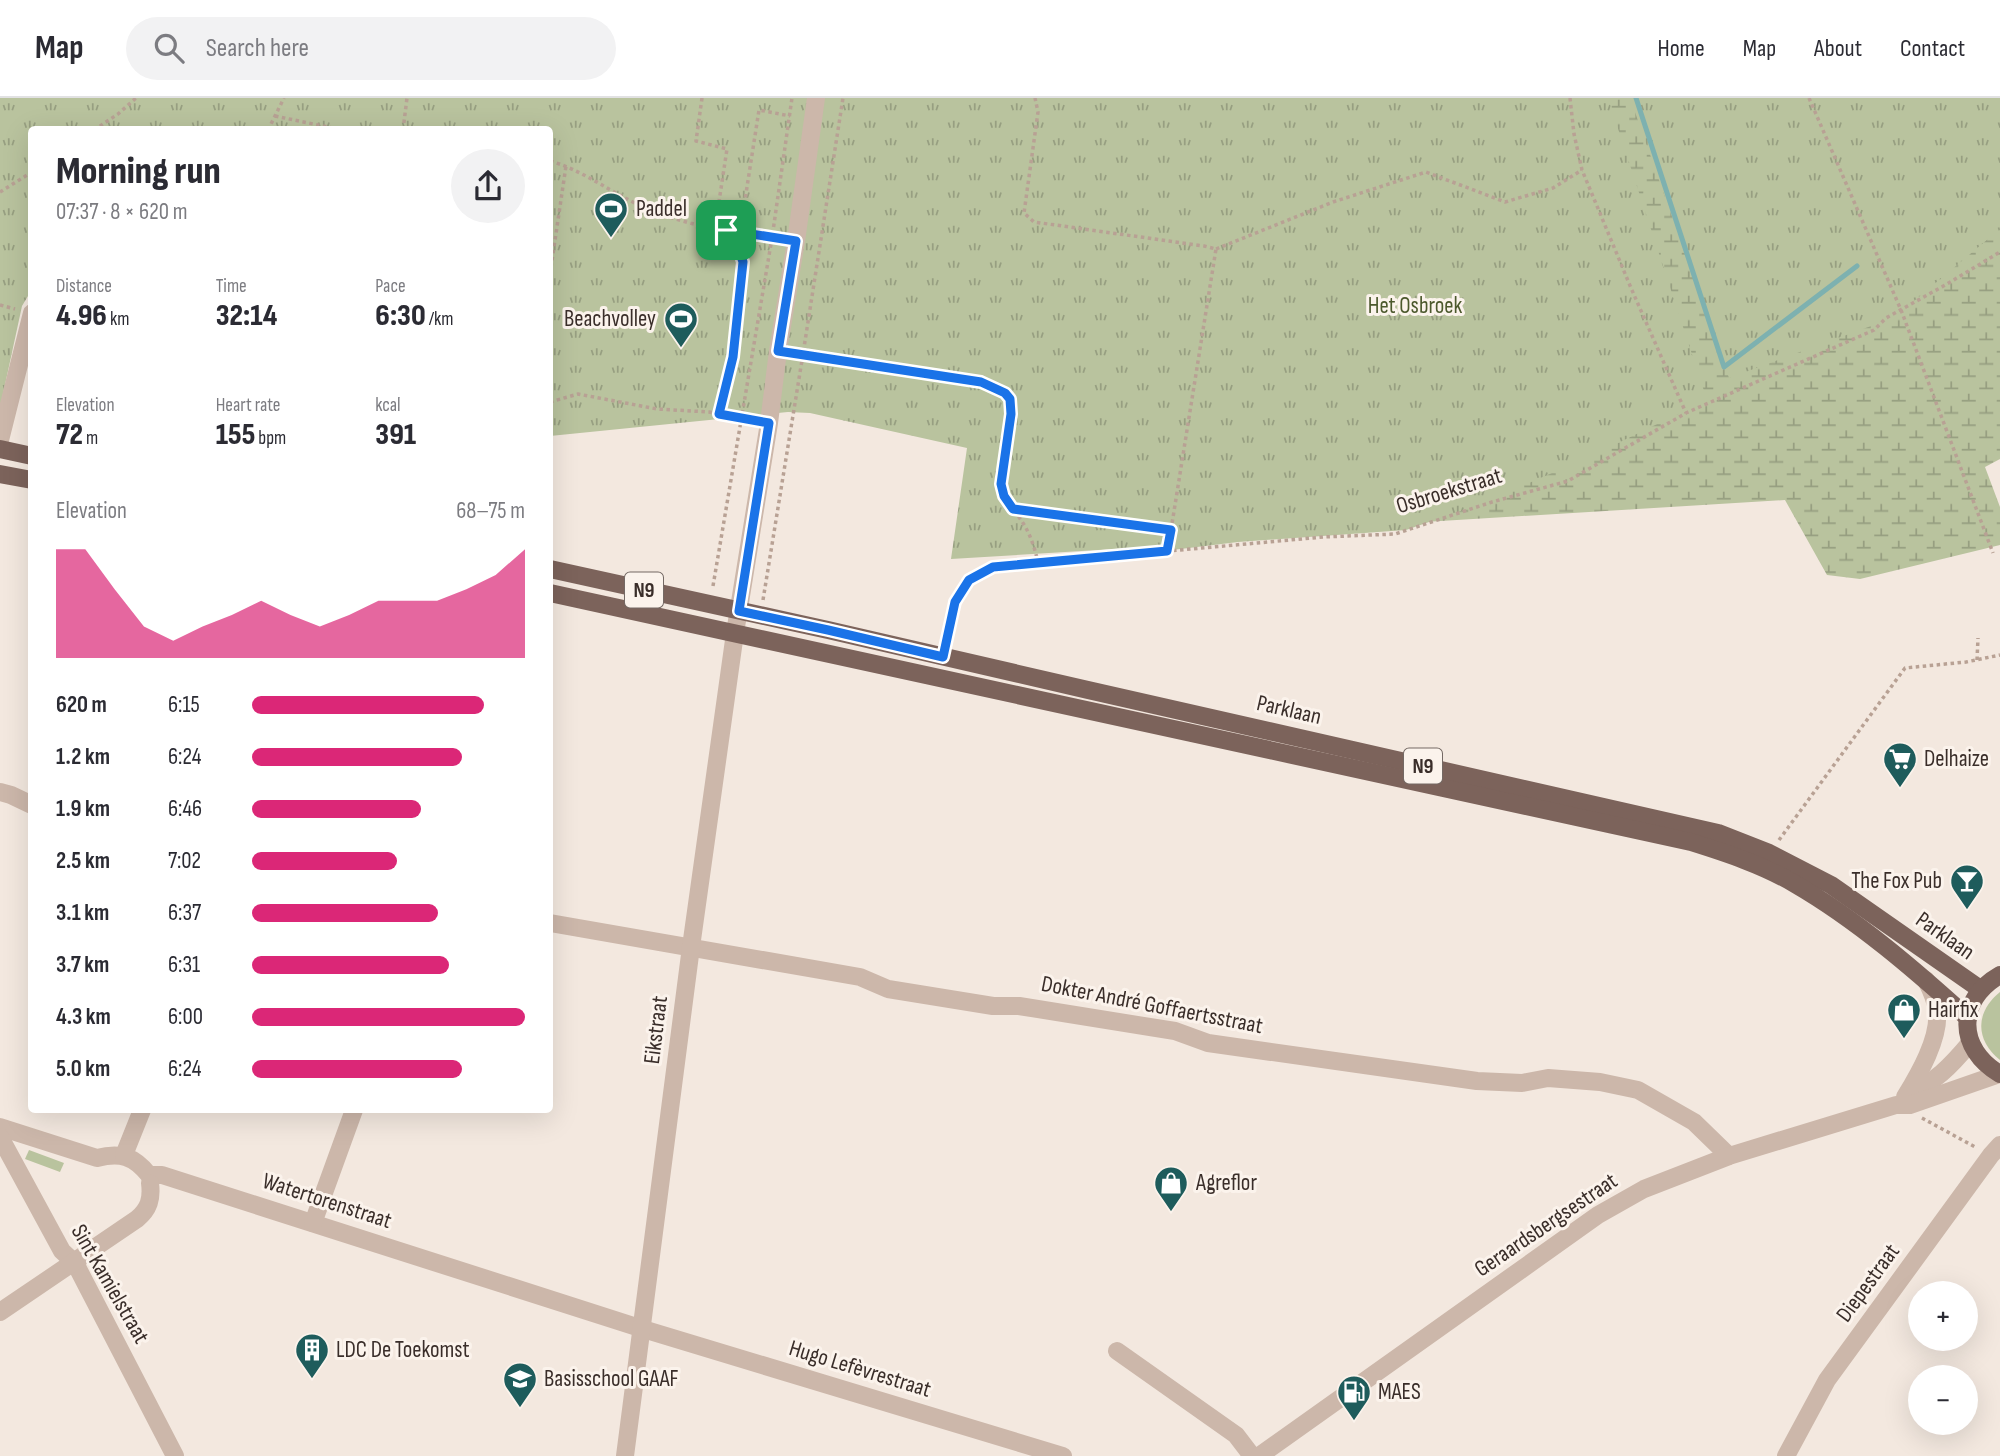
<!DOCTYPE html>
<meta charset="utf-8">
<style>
:root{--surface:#fff;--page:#f2f2f3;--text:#2b2b33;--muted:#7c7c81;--line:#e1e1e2;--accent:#db2777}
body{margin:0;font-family:"Sofia Sans Condensed",sans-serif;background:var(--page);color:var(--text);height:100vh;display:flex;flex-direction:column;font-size:26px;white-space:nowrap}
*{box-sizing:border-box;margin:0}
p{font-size:23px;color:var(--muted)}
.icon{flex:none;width:38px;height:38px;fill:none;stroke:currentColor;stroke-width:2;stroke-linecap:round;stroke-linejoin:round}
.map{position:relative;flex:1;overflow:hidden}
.side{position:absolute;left:28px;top:28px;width:525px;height:987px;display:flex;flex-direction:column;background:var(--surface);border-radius:7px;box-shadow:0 7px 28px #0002}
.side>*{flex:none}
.tools{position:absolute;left:1908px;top:1183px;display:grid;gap:14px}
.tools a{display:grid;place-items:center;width:70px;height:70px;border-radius:50%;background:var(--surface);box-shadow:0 7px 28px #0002;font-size:35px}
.pin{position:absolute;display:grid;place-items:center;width:60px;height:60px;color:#fff;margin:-30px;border-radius:14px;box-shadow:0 4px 10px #0006}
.round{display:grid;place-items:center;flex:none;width:74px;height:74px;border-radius:37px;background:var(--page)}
.overview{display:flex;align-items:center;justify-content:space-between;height:119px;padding:0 28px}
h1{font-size:38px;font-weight:800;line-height:52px}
.metrics{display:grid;grid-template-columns:repeat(3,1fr);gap:10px;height:119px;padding:7px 28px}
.metrics div{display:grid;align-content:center}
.metrics b{font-size:30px;font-weight:800}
.metrics small{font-size:19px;font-weight:400}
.metrics p{font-size:19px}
.chart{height:196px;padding:14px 28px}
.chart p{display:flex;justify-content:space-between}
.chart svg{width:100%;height:126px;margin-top:7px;fill:var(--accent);opacity:.7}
ul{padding:0 28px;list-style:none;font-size:23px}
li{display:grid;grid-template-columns:112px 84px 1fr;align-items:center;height:52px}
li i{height:18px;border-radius:9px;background:var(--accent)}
header{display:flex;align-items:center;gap:42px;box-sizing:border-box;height:98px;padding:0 35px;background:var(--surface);border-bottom:2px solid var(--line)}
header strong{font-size:33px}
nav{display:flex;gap:38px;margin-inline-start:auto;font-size:24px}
.search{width:490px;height:63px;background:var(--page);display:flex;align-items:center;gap:18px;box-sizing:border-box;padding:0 24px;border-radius:38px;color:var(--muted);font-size:26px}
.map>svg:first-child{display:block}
.grass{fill:#b9c39e}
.wetland{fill:url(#wetland-marsh)}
.park{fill:url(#park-tufts)}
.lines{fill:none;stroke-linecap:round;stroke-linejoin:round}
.stream{stroke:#7db1b0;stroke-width:5}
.path{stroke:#b8a194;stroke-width:3.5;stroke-dasharray:3.5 3.5;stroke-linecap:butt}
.minor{stroke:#ccb7aa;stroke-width:18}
.major{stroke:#7c635b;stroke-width:18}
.route-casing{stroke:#fff;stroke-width:14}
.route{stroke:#1a73e8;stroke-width:9}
.labels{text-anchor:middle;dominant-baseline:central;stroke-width:6;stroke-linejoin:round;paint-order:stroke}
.shield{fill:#fbf3ec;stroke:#746964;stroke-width:2}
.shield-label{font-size:21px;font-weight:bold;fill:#3a2e2a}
.poi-label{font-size:23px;fill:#3a2e2a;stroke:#fbf3ec;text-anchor:start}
.park-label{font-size:23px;fill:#4c592d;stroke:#fbf3ec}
.street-label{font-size:23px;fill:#3a2e2a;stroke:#fbf3ec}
</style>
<header>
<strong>Map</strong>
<div class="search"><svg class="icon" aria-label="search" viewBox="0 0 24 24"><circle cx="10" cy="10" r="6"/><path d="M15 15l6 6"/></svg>Search here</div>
<nav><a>Home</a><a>Map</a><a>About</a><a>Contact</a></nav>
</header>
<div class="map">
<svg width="2000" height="1358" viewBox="0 0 2000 1358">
<defs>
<pattern id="wetland-marsh" width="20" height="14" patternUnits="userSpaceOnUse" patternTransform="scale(1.75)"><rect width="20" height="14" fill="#b9c39e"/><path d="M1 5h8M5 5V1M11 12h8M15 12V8" fill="none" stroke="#979f81"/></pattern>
<pattern id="park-tufts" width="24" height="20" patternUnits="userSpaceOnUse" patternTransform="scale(1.75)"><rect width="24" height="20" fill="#b9c39e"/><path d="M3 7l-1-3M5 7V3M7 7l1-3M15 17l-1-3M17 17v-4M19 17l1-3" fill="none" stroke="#979f81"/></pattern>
</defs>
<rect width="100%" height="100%" fill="#f3e8df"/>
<g class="grass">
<path d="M2000,894v68c-25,-20 -25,-48 0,-68z"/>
<path d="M29,1052l35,13 -4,9 -35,-13z"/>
</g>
<path class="wetland" d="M1042,0h958v361l-15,8 15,40v38l-140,34 -33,-4 -42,-75 -442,27z"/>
<g class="park">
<path d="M0,0h1608l99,302 -114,55 -112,49 -75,26 -168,12 -74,9v-5l-213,13 16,-111 -157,-35 -22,-1 -238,24v-306h-518l-1,161 -9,15 -22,102z"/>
<path d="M1630,0h370v131l-92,77 -37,20 -142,52z"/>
</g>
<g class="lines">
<path class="stream" d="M1636,0l88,269 133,-101"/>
<g class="path">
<path d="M702,0l-6,43 31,8 -12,79"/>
<path d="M1570,0l4,36 8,36 49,118 55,125"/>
<path d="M1809,0l92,212 92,243"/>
<path d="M275,18l67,14"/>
<path d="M94,32l24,-16 18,-16"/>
<path d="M268,32l16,-32"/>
<path d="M403,32l4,-32"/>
<path d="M550,63c32,9 57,29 87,43 44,21 95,29 143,35"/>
<path d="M0,94l32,-20"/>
<path d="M721,132l19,23 3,9"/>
<path d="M740,134l19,-122 31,6"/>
<path d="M1216,151l117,-47 93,-30 79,30 48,-14 29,-18"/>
<path d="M550,176l16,-108"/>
<path d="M0,207l15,4"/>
<path d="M794,255l187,29 24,11 5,6 1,15 -10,70 3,12 9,13 158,21 45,-281 -12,-3 -170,-24 -10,-9 14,-101 -3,-14"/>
<path d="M550,304l28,-8 79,15 52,3 44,8"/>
<path d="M719,316l14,-57 10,-95 13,-26"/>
<path d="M1014,413c14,16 19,31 24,51"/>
<path d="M1167,453l4,-21"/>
<path d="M713,488l59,-348 20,-140"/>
<path d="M763,502l40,-246 40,-256"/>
<path d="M947,542l8,-38 14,-22 24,-13 330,-30 72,-3 97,-32 76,-21 118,-68 188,-83 12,-12 61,-34 53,-32"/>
<path d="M1977,562l1,-22"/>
<path d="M1779,742l126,-172 61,-6 34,-7"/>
<path d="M1922,1020l55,30"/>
</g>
<g class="minor">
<path d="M0,342l32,-127"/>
<path d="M0,694l11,3 21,10"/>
<path d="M550,825l310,54 28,12 105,17h26l156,25 33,12 269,38 45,2 26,-5 52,4 38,8 56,32 35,34"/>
<path d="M1906,998c29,-14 44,-29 64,-53"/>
<path d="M1905,999c14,-23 35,-59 32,-86 -1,-11 -6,-21 -11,-31"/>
<path d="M0,1029l97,31c23,-6 37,-2 52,17h13l481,154 420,127"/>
<path d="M0,1039l62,114 13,12 100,193"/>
<path d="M124,1057l18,-45"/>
<path d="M313,1125l41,-113"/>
<path d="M0,1214l137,-93c12,-10 15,-20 13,-36"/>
<path d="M1117,1253l119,84 16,21"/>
<path d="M625,1358l66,-509 44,-314 34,-210 9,-72 18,-110 20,-143"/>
<path d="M1259,1358l339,-241 46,-26 85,-33 167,-51h14l89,-31"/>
<path d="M1786,1358l41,-76 164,-225 9,-10"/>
</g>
<g class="major">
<path d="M0,351l32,7"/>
<path d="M0,376l32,6"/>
<path d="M550,471l278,61 260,60 630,143 51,20 62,32 149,104"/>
<path d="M550,495l1141,249c35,11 72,23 104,42 62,36 120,86 173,134"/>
<path d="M2000,877c-44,25 -43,74 0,99"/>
</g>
</g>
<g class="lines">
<g class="route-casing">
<path id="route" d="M720,131l76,12 -18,110 203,31 24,11 5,6 1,15 -10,70 3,12 9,13 158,21 -4,21 -174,16 -24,13 -14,22 -12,55 -115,-27 -89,-19 30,-188 -50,-9 14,-57 10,-95 -3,-9z"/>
</g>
<use href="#route" class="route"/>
</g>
<defs>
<g id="stadium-pin" transform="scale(1.75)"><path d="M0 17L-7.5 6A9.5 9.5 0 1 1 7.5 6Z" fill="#1e5c5c" stroke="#fbf3ec"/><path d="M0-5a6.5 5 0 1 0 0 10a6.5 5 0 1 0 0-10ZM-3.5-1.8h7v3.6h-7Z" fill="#fff"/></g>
<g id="supermarket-pin" transform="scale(1.75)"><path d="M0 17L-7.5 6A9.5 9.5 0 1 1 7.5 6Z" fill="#1e5c5c" stroke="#fbf3ec"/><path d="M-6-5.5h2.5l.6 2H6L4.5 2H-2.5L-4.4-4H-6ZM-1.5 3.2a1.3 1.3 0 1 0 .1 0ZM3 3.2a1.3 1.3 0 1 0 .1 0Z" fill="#fff"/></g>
<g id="bar-pin" transform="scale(1.75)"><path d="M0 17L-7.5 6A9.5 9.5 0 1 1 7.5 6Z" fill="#1e5c5c" stroke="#fbf3ec"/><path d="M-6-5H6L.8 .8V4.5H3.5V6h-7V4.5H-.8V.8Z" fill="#fff"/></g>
<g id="shop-pin" transform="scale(1.75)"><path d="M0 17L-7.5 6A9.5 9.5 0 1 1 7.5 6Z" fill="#1e5c5c" stroke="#fbf3ec"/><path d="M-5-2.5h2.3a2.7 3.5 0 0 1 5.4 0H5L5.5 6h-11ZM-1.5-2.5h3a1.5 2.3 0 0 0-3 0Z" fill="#fff"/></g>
<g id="building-pin" transform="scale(1.75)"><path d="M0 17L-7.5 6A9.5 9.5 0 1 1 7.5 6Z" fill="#1e5c5c" stroke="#fbf3ec"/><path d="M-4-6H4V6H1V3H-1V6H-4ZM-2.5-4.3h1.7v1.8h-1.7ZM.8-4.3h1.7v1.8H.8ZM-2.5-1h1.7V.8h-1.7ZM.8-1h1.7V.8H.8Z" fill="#fff"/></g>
<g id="school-pin" transform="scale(1.75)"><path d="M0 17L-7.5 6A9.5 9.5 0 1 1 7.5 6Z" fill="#1e5c5c" stroke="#fbf3ec"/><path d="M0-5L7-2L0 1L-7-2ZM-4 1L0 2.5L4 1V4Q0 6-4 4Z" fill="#fff"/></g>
<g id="fuel-pin" transform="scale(1.75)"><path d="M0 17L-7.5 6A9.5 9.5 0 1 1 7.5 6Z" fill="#1e5c5c" stroke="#fbf3ec"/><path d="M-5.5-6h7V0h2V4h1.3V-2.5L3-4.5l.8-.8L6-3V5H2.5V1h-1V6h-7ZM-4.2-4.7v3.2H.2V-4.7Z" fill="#fff"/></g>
</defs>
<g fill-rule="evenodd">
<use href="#stadium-pin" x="611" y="111"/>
<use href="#stadium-pin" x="681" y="221"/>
<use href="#supermarket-pin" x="1900" y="661"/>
<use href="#bar-pin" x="1967" y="783"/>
<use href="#shop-pin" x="1904" y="912"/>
<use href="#shop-pin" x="1171" y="1085"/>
<use href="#building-pin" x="312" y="1252"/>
<use href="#school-pin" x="520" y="1281"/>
<use href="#fuel-pin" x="1354" y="1294"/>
</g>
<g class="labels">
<g class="shield">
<rect x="625" y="474.5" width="38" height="35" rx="5"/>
<rect x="1404" y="650.5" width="38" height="35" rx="5"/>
</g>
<g class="shield-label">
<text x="644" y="492">N9</text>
<text x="1423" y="668">N9</text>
</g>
<g class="poi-label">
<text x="636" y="111">Paddel</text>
<text x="656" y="221" text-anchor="end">Beachvolley</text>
<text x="1924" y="661">Delhaize</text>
<text x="1942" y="783" text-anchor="end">The Fox Pub</text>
<text x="1928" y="912">Hairfix</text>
<text x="1196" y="1085">Agreflor</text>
<text x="336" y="1252">LDC De Toekomst</text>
<text x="544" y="1281">Basisschool GAAF</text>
<text x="1378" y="1294">MAES</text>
</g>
<g class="park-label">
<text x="1415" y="208">Het Osbroek</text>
</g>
<g class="street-label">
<text transform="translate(1449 393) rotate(-17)">Osbroekstraat</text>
<text transform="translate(1289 612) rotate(13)">Parklaan</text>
<text transform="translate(1945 838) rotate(35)">Parklaan</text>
<text transform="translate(1152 907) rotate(11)">Dokter André Goffaertsstraat</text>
<text transform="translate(656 932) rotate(-83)">Eikstraat</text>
<text transform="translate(327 1103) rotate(18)">Watertorenstraat</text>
<text transform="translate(1546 1127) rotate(-34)">Geraardsbergsestraat</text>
<text transform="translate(1868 1185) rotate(-54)">Diepestraat</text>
<text transform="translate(110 1186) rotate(60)">Sint Kamielstraat</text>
<text transform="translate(860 1271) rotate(17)">Hugo Lefèvrestraat</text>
</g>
</g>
</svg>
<div class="tools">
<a>+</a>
<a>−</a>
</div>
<div class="pin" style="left:726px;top:132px;background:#1e9e55"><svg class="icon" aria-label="arrive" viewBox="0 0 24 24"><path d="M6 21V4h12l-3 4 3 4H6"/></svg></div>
<section class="side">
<div class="overview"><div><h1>Morning run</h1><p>07:37 · 8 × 620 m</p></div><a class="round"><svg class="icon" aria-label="share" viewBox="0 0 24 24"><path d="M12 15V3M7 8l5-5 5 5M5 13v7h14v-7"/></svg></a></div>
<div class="metrics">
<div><p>Distance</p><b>4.96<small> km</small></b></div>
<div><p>Time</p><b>32:14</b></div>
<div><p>Pace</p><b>6:30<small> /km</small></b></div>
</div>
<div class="metrics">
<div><p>Elevation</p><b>72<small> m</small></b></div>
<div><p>Heart rate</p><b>155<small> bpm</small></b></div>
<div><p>kcal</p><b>391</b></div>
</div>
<div class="chart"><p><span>Elevation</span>68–75 m</p>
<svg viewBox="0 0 160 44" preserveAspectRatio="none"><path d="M0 44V6L10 6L20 20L30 33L40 38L50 33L60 29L70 24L80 29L90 33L100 29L110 24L120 24L130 24L140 20L150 15L160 6V44z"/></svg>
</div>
<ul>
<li><b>620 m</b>6:15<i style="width:85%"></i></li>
<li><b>1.2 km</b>6:24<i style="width:77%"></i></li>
<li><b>1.9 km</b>6:46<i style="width:62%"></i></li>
<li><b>2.5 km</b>7:02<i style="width:53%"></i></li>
<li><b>3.1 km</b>6:37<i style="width:68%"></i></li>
<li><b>3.7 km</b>6:31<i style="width:72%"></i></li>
<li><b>4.3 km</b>6:00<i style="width:100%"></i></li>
<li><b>5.0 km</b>6:24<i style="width:77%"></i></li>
</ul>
</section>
</div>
